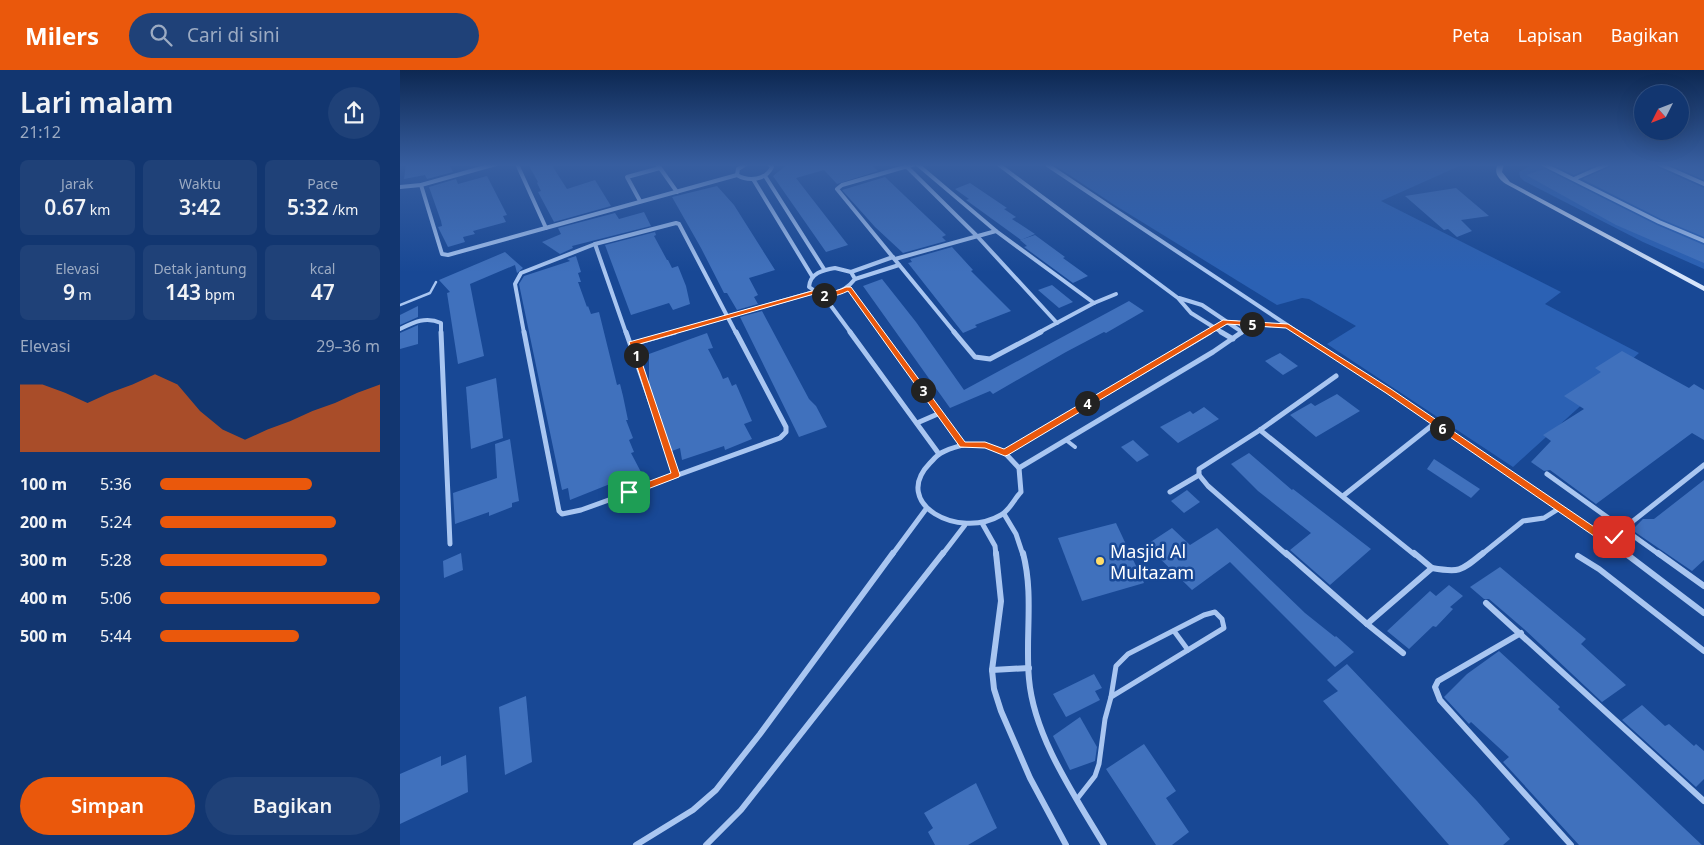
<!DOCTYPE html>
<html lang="id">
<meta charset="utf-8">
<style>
:root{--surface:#123670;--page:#1f4178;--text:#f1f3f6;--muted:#9cabc3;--line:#315083;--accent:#ea580c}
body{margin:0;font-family:"Noto Sans",sans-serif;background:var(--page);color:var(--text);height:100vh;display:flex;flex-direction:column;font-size:19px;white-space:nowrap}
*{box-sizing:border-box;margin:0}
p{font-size:16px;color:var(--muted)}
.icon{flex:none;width:28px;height:28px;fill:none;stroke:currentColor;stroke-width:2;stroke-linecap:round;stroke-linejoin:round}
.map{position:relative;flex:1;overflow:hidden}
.panel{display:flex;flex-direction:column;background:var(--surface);width:400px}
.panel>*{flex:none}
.needle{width:32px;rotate:228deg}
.tools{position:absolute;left:1234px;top:15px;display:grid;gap:10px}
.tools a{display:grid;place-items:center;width:55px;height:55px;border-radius:50%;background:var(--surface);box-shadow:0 5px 20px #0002,0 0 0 1px var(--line);font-size:25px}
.pin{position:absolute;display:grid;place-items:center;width:42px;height:42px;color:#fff;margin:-21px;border-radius:10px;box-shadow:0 2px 8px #0006}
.km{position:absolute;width:25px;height:25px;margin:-12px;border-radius:50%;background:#222;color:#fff;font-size:14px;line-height:25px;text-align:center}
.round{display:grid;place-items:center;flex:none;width:52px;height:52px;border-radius:26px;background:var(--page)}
.summary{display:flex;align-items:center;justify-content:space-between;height:85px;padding:0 20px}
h1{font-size:28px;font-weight:600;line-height:38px}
.figures{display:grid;grid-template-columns:repeat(3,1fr);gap:8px;height:85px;padding:5px 20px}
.figures div{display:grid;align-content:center;border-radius:8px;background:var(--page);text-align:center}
.figures b{font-size:21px;font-weight:600}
.figures small{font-size:14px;font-weight:400}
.figures p{font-size:14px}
.chart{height:140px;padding:10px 20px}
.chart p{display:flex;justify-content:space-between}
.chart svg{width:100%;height:90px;margin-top:5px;fill:var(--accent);opacity:.7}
.cta{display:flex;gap:10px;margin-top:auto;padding:10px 20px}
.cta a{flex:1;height:58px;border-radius:30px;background:var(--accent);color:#fff;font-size:20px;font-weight:600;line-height:58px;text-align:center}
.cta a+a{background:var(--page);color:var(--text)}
ul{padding:0 20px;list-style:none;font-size:16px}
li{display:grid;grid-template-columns:80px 60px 1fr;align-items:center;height:38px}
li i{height:12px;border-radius:6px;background:var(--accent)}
header{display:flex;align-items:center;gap:30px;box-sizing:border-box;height:70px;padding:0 25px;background:var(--accent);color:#fff}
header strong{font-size:24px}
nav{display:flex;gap:28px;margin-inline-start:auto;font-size:18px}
.search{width:350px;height:45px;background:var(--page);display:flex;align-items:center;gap:12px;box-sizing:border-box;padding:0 18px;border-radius:28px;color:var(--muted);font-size:19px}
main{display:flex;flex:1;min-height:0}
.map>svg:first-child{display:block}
.green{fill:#2b61b4}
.building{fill:#4071bd}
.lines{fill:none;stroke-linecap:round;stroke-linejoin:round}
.lane-far2{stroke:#a9c6f1;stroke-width:2.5}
.lane-far1{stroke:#a9c6f1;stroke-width:4}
.lane{stroke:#a9c6f1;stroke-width:5}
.street-far2{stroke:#a9c6f1;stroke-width:4}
.street-far1{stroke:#a9c6f1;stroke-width:5}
.street{stroke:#a9c6f1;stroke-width:6}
.secondary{fill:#d7e5fb;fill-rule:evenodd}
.route{fill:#ea580c;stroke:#fff}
.poi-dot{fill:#ffdc69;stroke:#184895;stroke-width:2}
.labels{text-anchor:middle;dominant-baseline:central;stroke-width:5;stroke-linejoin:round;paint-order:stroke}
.poi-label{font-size:18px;fill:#fff;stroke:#184895;text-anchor:start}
</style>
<header>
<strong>Milers</strong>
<div class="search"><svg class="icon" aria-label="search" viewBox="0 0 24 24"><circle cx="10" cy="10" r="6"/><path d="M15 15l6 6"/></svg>Cari di sini</div>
<nav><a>Peta</a><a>Lapisan</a><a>Bagikan</a></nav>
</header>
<main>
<section class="panel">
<div class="summary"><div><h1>Lari malam</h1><p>21:12</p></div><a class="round"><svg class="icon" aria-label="share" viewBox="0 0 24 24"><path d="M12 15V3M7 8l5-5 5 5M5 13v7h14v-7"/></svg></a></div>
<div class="figures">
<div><p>Jarak</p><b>0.67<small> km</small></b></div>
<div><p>Waktu</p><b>3:42</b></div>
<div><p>Pace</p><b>5:32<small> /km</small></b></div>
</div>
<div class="figures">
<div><p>Elevasi</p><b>9<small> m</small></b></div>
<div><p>Detak jantung</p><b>143<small> bpm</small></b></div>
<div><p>kcal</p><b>47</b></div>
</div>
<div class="chart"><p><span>Elevasi</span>29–36 m</p>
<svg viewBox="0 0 160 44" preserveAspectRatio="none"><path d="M0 44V11L10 11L20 15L30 20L40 15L50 11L60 6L70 11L80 24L90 33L100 38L110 33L120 29L130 24L140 20L150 15L160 11V44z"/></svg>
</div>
<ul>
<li><b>100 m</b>5:36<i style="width:69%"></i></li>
<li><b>200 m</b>5:24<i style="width:80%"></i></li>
<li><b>300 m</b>5:28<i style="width:76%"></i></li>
<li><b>400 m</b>5:06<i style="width:100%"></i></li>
<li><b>500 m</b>5:44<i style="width:63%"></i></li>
</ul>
<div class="cta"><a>Simpan</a><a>Bagikan</a></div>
</section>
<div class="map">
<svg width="1304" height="775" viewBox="0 0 1304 775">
<rect width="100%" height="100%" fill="#184895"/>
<g class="green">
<path d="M653,94h411l-83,37 180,91 -16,12 94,49 -126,114 -186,-123 29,-18 -47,-27 -7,-1 -25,7 -161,-99z"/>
<path d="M1134,94h170v105l-61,-27 -119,-61 -4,-4 -1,-5z"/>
</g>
<g class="building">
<path d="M6,94h43l4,8 -26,7 -2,-4 -21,4z"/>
<path d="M128,94h23l16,25 28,-9 16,26 -57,16 -16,-30 3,-1 -4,-8 1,-1z"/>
<path d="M388,94h83l7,7 -41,13 -13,-14 -28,8 52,67 -22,7 -53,-76z"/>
<path d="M1162,94h37l-25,11 -19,-9z"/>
<path d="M1212,94h43l2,3 47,21v49l-43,-18 -79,-40 28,-12z"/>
<path d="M1268,94h24l12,5v11z"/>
<path d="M1145,99l112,56 47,20v18l-88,-38 -90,-50z"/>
<path d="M87,106l20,39 -4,1 3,6 -33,9 2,3 -12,3 2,5 -17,5 -10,-20 4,-1 -1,-5 -12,-34 27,-8 2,5z"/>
<path d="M485,107l61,58 -4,2 4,4 -43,12 -28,-26 -33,-37z"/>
<path d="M570,113l37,25 -3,1 12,8 -4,2 23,15 -14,6 -55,-40 3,-1 -14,-10z"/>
<path d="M317,116l17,19 41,65 -26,8 9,17 -4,2 4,7 -21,6 -10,-17h-3l-23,-45 -29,-51z"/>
<path d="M1056,118l33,28 -28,4 11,11 -15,6 -9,-8 -4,1 -39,-34z"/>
<path d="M244,142l7,14 -79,20 1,2 -13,6 -18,-12 19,-8 -3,-6 57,-15 4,6z"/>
<path d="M255,162l1,3 -2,1 13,24h1l4,8 6,-2 8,20 4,18 -17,6 -4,-7 -38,12 -26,-70z"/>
<path d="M635,165l30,22 -2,1 25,18 -15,7 -49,-36 3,-1 -7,-6z"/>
<path d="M552,177l21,23 -2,1 40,40 -36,14 2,2 -14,6 -55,-70 4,-1 -2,-3z"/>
<path d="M105,182l18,16 -6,5 -2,-8 -45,19 14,72 -26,8 -11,-71 3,-1 -11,-12z"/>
<path d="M176,186l5,16 -3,1 3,9h-3l9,25 1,-1 3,8 8,-2 18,73 3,-1 3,12 5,24h-2l7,18 -4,2 5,12 -3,1 11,21 -25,12 -2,-4 -45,18 -2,-12 -6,2 -43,-206 5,-8 46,-15 -3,-2z"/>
<path d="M482,209l34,43 48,68 165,-89 15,10 -38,22 -2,-1 -38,20 -73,42 -3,-3 -40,17 -87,-122z"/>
<path d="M652,215l21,17 -14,6 -21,-18z"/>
<path d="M18,236v11l-18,8v-10z"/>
<path d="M362,241l47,88 7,7 11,21 -28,10 -59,-120z"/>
<path d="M18,255v19l-18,5v-16z"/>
<path d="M307,263l6,15 -5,1 12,23 3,7 5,-2 4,9 4,-2 16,37 -8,3 8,15 -27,11 -1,-4 -42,14 -2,-12 -8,3 -23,-66v-31z"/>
<path d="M1222,281l67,37 5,-4 10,6v50l-12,-7 -96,71 -46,-34 -6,1 -13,-9 20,-21 -8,-6 41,-26 -20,-13 37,-24 -6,-4z"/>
<path d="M880,283l18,13 -15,9 -18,-14z"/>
<path d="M96,308l7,60 -32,11 -5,-62z"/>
<path d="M937,324l23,17 -44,26 -26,-22 21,-12 4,3z"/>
<path d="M804,337l15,12 -41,24 -18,-16 30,-16 3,3z"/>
<path d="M110,369l9,62 -7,2v4l-23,9v-4l-34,12 -2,-31 44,-15 -2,-34z"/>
<path d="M733,370l16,15 -12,7 -16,-15z"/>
<path d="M849,383l43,37 1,-1 78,60 -41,36 -40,-35 21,-17 -53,-42 -27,-27z"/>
<path d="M1034,389l46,30 -9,9 -44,-29z"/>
<path d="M1304,410v80l-12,11 -60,-41 11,-11h11z"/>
<path d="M787,420l13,12 -16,11 -13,-12z"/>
<path d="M716,453l28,60 -62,18 -24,-63z"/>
<path d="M772,458l18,17 27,-17 88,85 30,24 1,-1 18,16 -19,15 -105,-105 -38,28 -46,-45z"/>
<path d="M61,483l2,17 -19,8 -1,-17z"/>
<path d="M1100,497l86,72 -5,5 45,41 -24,17 -78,-73 -35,-30h-5l-14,-12z"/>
<path d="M1049,515l14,11 -13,11 3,2 -17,18 -3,-1 -24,23 -22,-18 43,-40 6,5z"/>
<path d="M1099,581l61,56 -2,2 144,136h-123l-76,-83 6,-5 -38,-35 -2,2 -25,-27 23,-23z"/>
<path d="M947,594l130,137 33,38 -7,6h-54l-126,-144 15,-10 -11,-11z"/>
<path d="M694,604l8,14 -7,3 5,9 -34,17 -13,-23z"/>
<path d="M126,626l6,66 -27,13 -6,-68z"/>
<path d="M1242,635l23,21 4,-2 25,22 2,-2 8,7v28l-8,8 -74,-67z"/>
<path d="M680,647l17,30 -2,14 -25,9 -17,-34z"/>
<path d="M744,674l32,47 -10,7 23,34 -17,13h-16l-50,-76z"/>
<path d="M66,685l2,37 -68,32v-50l41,-18v10z"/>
<path d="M576,713l21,45 -29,17h-33l-7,-13 5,-4 -9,-15z"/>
</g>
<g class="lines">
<path class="lane-far2" d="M0,235l30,-12 6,-11"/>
<path class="lane-far1" d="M666,370l9,7"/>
<g class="lane">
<path d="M815,542l7,7 2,9 -113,69 5,-31 12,-12 76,-39z"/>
<path d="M774,561l14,19"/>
<path d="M677,729l18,-23 4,-12 6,-45 6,-22"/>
</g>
<g class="street-far2">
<path d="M117,94l29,64"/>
<path d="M346,94l-8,5 -1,6c12,7 29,5 35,-8l-3,-3"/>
<path d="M515,94l-73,21 -5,4 118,144"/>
<path d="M517,94l79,67 98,72"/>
<path d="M598,94l180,134 13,15 32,20"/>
<path d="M646,94l253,169"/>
<path d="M1143,94l116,58 45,19"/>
<path d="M1259,94l45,20"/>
<path d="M506,96l71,70 80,87"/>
<path d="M260,98l17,24"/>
<path d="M365,106l59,93"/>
<path d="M353,109l59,97"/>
<path d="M1174,109l34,-15"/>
<path d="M21,115l21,69 6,1 289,-80"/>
<path d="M0,117l21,-2 75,-21"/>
<path d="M240,131l-13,-24 33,-9 -3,-4"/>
<path d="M195,174l31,89"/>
<path d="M495,189l101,-28"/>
<path d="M435,198l16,4 4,7c-12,15 -30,20 -46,8 1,-14 14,-17 26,-19z"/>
<path d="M451,202l42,-15"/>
<path d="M455,209l44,-14"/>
<path d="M449,218l33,45"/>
<path d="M423,225l28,38"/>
<path d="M779,228l23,7 40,27"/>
<path d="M841,254l44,2"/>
<path d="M0,259c14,-7 26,-13 41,-6v10"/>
<path d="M124,263l-9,-49 6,-11 74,-29 81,-21 3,1 57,109"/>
<path d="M270,263l144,-41"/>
<path d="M638,263l56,-30 22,-9"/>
<path d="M807,263c12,-7 21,-15 34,-9l3,6 -3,3"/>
</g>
<g class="street-far1">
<path d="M41,262l9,212"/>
<path d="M124,262l35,179 3,3 19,-4 199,-72 6,-6v-5l-50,-95"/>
<path d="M226,262l50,143"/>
<path d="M450,262l89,122"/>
<path d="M481,262l82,113"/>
<path d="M554,262l21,25 15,2 51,-27"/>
<path d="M821,262l12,7"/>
<path d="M897,262l91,59 239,164"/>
<path d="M232,274l43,-12"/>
<path d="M517,353l23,-10"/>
<path d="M860,360l155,125"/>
<path d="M563,375h22l20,8 14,15 2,24c-7,7 -11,18 -20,23 -42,25 -111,-11 -71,-52 4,-4 7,-8 11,-10 7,-4 15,-6 22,-8z"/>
<path d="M605,383l205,-121"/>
<path d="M619,398l194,-116 29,-20"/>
<path d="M1147,404l113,81"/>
<path d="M770,422l29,-17"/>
<path d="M943,426l92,-73"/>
<path d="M604,444l12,20 7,21"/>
<path d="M582,453l13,23 1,9"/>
<path d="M1210,472l13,-13 81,-64"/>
<path d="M492,485l34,-46"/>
<path d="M542,485l23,-30"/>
<path d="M887,485l-79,-69 -9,-11v-6l61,-39 76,-54"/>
<path d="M1081,485l42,-34 21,-3 16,-10"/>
</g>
<g class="street">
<path d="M596,483l5,48 -9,69 2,19 7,22 29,67 36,67"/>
<path d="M623,483c11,42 2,84 6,126 5,58 46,117 75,166"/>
<path d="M886,483l81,71 65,-56c28,5 29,3 51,-15"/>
<path d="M1014,483l18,15"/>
<path d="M1225,483l79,60"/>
<path d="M1258,483l46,33"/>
<path d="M1178,486l21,13 105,82"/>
<path d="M1086,533l218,198"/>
<path d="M967,554l36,29"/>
<path d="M1121,563l-83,48 -3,6 5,13 131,145"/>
<path d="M592,600l37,-2"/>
<path d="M236,775l57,-35 23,-20 44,-56 133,-181"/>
<path d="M306,775l35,-35 202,-257"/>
</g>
<path class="secondary" d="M1098,94h6l-2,8 8,10 194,104v5l-198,-107c-7,-5 -13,-11 -8,-20z"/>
</g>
<linearGradient id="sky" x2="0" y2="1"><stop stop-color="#0d2852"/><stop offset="0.47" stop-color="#375ea0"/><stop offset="1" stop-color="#375ea0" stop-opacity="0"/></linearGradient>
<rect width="1304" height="202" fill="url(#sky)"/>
<path class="route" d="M446,217h5l114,155h20l19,7 219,-129 65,4 103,65 218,148 5,-4 5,4 -6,8h-6l-221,-152 -100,-65 -59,-4 -219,131 -3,1 -20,-8 -25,-1 -112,-156c-12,6 -22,7 -34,3l-178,51 44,130 -1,2 -47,18h-6v-5l45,-17 -42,-131 183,-51c14,0 19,3 34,-4z"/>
<circle class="poi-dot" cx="700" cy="491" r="5"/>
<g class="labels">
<g class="poi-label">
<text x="710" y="481">Masjid Al<tspan x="710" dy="21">Multazam</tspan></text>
</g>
</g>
</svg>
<div class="tools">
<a><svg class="needle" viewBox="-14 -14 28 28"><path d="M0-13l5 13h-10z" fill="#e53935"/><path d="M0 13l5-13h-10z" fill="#9cabc3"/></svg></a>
</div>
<div class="pin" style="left:229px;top:422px;background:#1e9e55"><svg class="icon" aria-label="arrive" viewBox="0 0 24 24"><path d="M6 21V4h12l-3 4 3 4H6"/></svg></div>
<div class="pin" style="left:1214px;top:467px;background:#d93025"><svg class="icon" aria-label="check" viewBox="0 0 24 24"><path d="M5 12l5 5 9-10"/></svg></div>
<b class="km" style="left:236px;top:285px">1</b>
<b class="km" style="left:424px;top:225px">2</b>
<b class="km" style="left:523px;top:320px">3</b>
<b class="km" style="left:687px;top:333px">4</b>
<b class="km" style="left:852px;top:254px">5</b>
<b class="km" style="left:1042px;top:358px">6</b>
</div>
</main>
